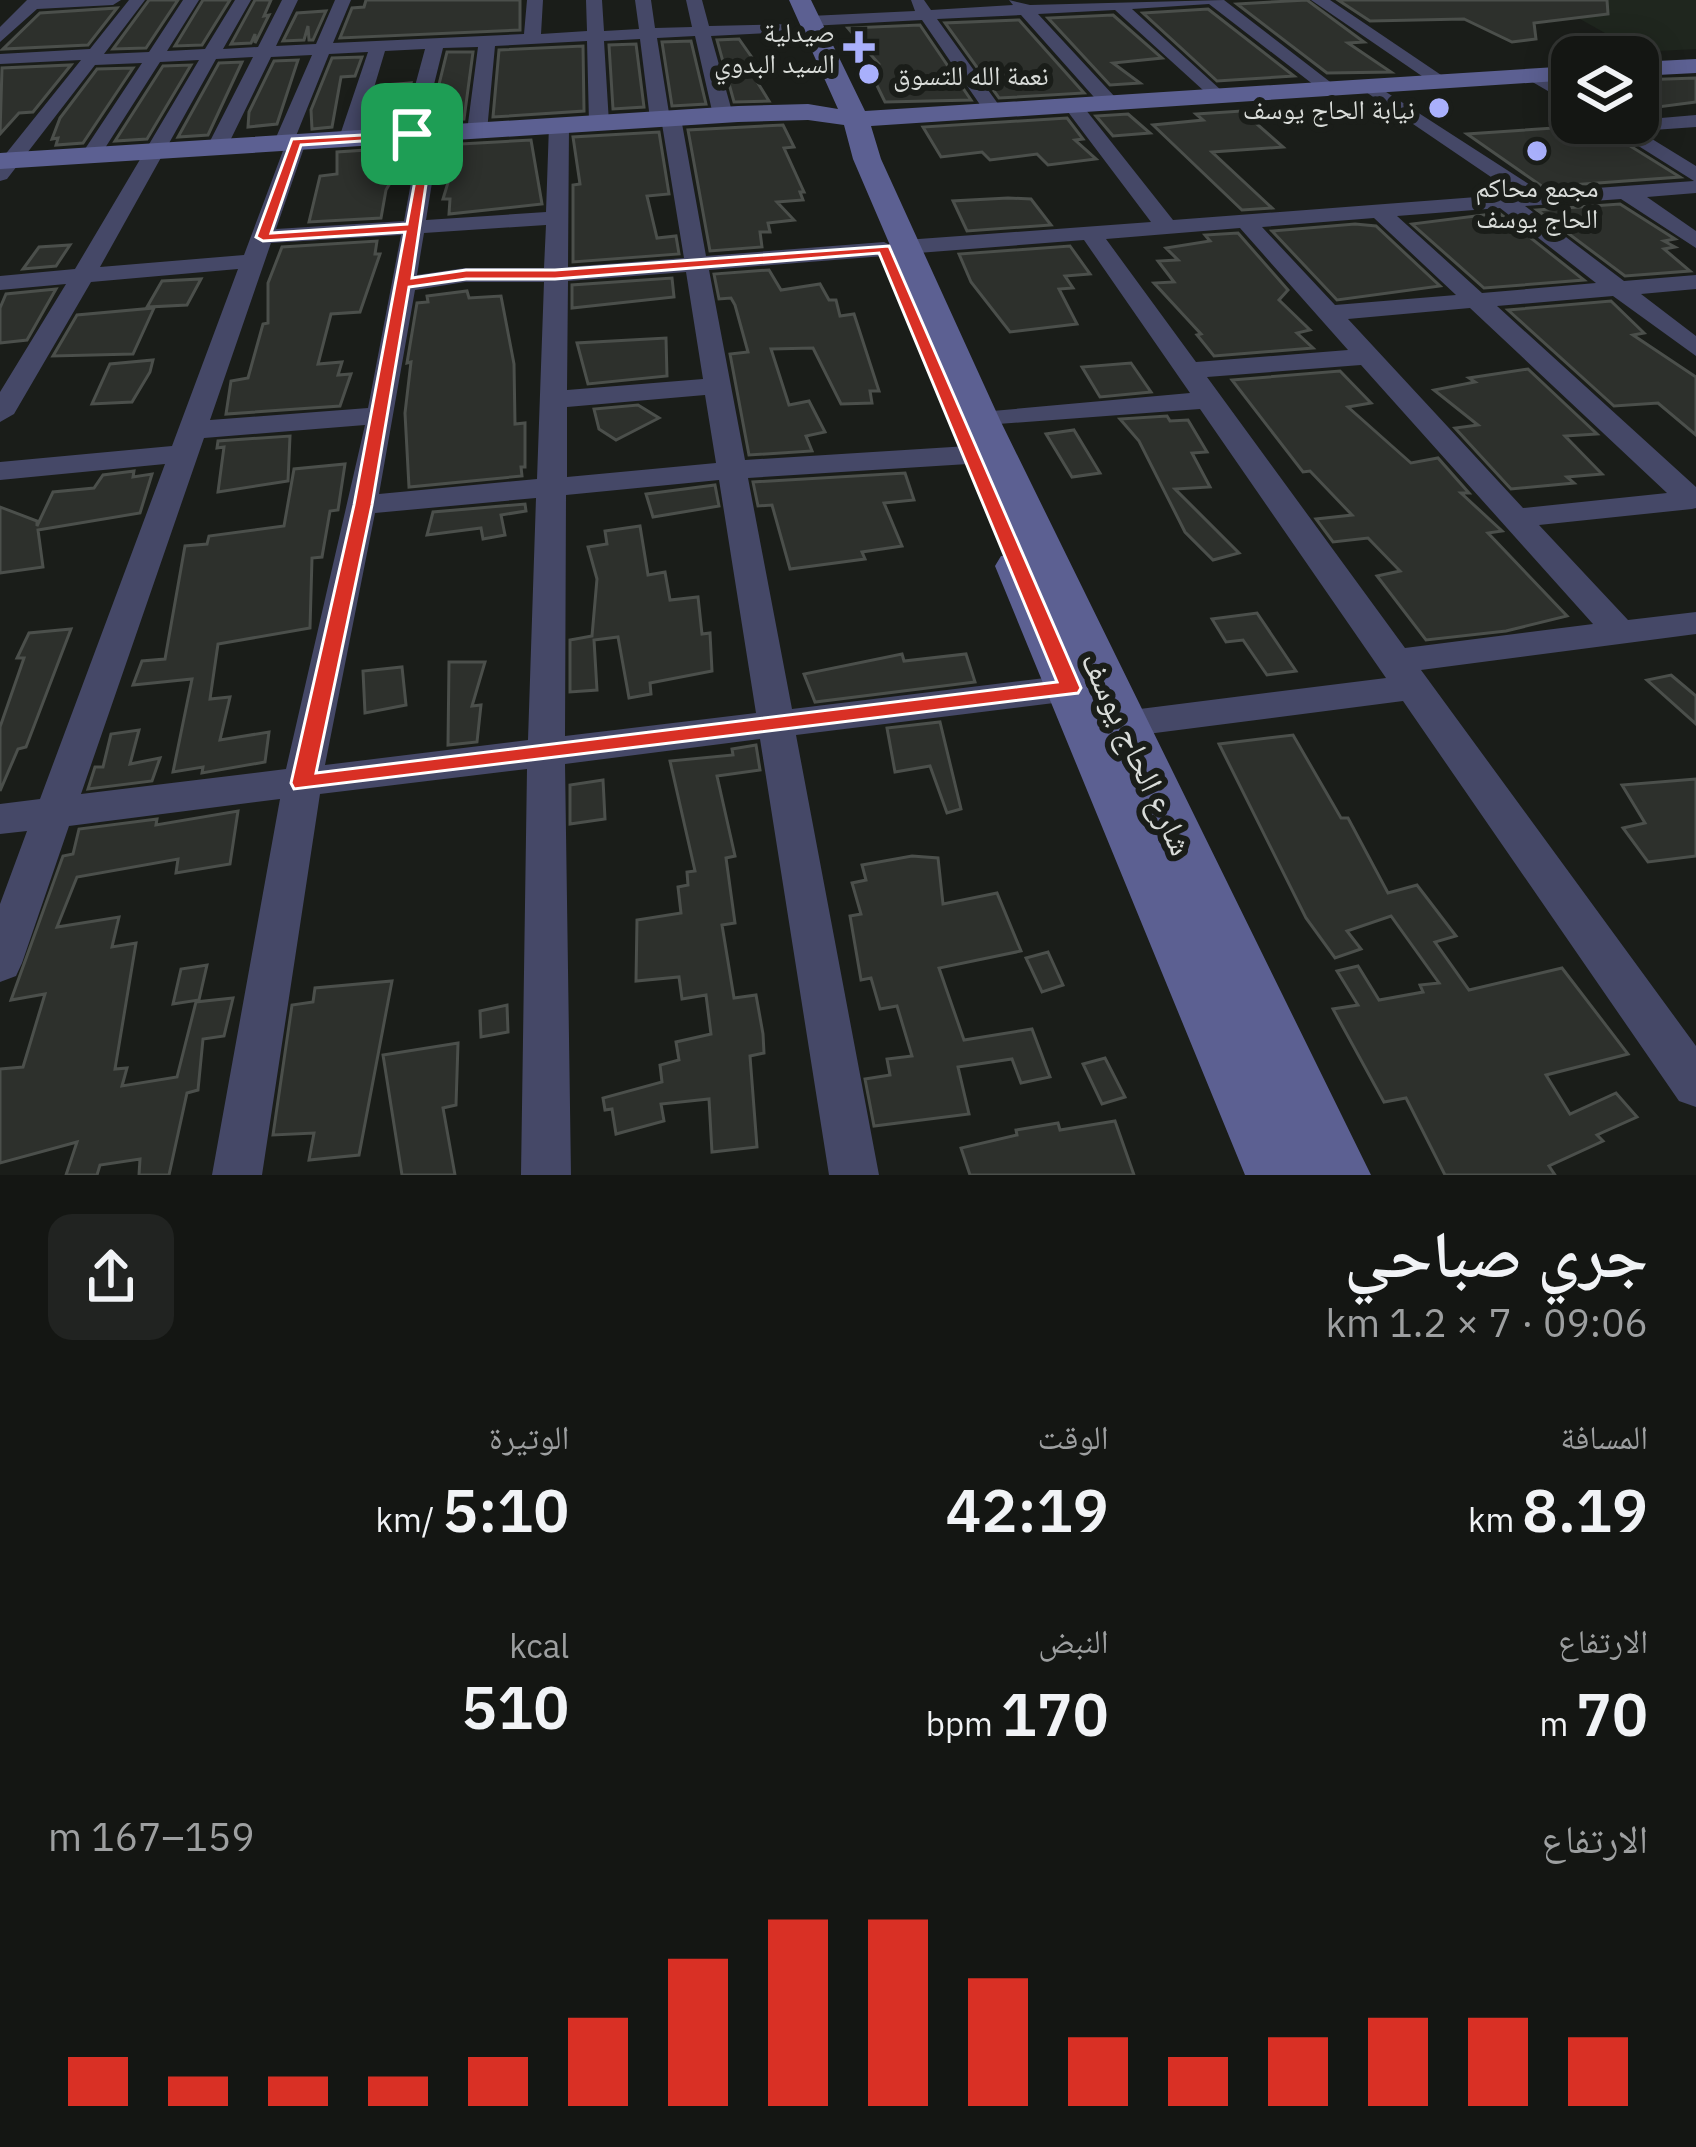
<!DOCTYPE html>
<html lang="ar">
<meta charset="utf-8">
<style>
:root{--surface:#141613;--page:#212321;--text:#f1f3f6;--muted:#9d9fa0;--line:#333533;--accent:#d93025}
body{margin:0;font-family:"IBM Plex Sans","Noto Naskh Arabic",sans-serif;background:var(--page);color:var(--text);direction:rtl;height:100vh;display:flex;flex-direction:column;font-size:45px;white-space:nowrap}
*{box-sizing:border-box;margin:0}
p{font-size:39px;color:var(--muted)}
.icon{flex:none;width:66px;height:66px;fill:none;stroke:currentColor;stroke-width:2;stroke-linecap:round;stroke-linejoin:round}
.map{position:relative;height:1175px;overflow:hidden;direction:ltr}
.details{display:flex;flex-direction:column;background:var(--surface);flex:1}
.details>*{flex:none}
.tools{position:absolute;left:1551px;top:36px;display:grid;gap:24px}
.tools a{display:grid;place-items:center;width:108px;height:108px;border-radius:24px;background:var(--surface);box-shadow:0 6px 30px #0003,0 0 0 3px var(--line);font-size:60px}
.pin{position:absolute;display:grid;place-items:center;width:102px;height:102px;color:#fff;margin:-51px;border-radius:24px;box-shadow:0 6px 18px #0006}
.round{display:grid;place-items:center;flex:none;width:126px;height:126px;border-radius:24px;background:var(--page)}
.headline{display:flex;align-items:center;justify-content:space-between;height:204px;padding:0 48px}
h1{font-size:66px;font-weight:600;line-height:90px}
.stats{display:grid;grid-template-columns:repeat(3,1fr);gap:18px;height:204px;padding:12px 48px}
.stats div{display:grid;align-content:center}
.stats b{font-size:60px;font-weight:600}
.stats small{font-size:33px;font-weight:400}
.stats p{font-size:33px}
.chart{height:336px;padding:24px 48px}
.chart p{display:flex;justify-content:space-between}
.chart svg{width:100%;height:216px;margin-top:12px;stroke:var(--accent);stroke-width:6}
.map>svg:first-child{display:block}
.built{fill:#1f261e}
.building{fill:#2d302c;stroke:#4b4f4b;stroke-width:3}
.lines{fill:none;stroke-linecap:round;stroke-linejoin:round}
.street{fill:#454867;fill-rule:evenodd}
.secondary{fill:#5c6092;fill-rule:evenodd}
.route{fill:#d93025;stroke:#fff;stroke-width:3;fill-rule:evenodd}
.poi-dot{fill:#a9b0fc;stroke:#1a1d19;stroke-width:4.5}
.labels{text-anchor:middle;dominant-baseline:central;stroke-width:12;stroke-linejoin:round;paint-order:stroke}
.far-poi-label{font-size:27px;fill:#d9dcd9;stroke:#1a1d19;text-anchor:end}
.street-label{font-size:33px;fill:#d9dcd9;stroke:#1a1d19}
</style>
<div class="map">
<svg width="1696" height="1175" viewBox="0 0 1696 1175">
<rect width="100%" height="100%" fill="#1a1d19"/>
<path class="built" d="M1546,0h150v49l-57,3z"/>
<g class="building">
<path d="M149,0h29l-32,48 -33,1z"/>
<path d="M203,0h27l-28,45 -27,1z"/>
<path d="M255,0h16l-7,16 5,-1 -14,28v-9l-4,9 -20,1z"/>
<path d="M366,0h154v30l-180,8 12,-30 12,-1z"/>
<path d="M1307,0l57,42 -16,1 43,29 -64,1 -90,-69z"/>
<path d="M1338,0h269l1,14 -74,9 2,16 -24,3 -48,-23 -94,2z"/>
<path d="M117,8l-29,37 -85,4 37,-36z"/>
<path d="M1208,9l86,67 -77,5 -74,-68z"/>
<path d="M326,11l-13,29h-4l-1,-14 -4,14 -21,1 14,-28z"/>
<path d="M1113,15l49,43 -49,5 27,20 -30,2 -62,-67z"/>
<path d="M1019,20l65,73 -85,5 -54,-75z"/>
<path d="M920,25l51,75 -86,2 -19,-39h12l-30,-35z"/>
<path d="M739,39l26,37 -9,4 13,21 -35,1 -17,-62z"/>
<path d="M691,41l15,63 -34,2 -10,-64z"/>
<path d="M636,44l8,63 -31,2 -4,-64z"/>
<path d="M583,46l1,65 -91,6 6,-67z"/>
<path d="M447,52h26l-9,67 -34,2z"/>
<path d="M362,57l-7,19 -14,1 -9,50 -20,2 -1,-19 21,-52z"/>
<path d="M298,60l-21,64 -29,3 1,-15 25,-51z"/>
<path d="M242,62l-34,73 -30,2 41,-74z"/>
<path d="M71,65l-38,47 -14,1 -19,21 2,-66z"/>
<path d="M191,65l-44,74 -32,2 48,-75z"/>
<path d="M133,68l-50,75 -27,2 2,-7 -6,1 8,-21 37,-49z"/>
<path d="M1696,78v24l-54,7 11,5 -15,1v-35z"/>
<path d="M411,83l-11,40 -32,2 17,-40z"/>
<path d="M1242,111l41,36 -71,5 60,56 -30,2 -89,-85 50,-5 -7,-6z"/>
<path d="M1128,114l22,19 -37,3 -17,-20z"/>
<path d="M1067,118l16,21 -8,1 21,19 -48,6 -11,-11 -47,6 -8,-8 -41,5 -18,-30z"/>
<path d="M783,125l11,22 -10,1 20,44h-4l3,8 -26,2 17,18 -26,3 2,9h-10l2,15 -52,4 -22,-121z"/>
<path d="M1584,126l26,14 9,-1 61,38 -137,10 -76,-53z"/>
<path d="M659,132l10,62 -22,2 10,42 19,-2 3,18 -106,8v-77l7,-1 -7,-47z"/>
<path d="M531,140l11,64 -93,10 1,-15h-7l14,-46 -16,1 2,-9z"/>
<path d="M413,147l-15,35 -8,1 -4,7 -5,28 -72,4 11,-46 17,-2v-22z"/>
<path d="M1008,198l23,1 20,26 -84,6 -14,-30z"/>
<path d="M1620,204l55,35 -11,2 11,6 -11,2 26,22 -65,5 -88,-66z"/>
<path d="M1499,213l85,67 -100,8 -72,-64z"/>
<path d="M1355,224l21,2 64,60 -103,14 -65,-69z"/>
<path d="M1238,233l50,57 -9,10 31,30 -13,3 16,15 -99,8 -17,-21 4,-1 -47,-51 20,-1 -16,-21 20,-1 -12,-12 44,-7 -5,-6z"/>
<path d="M377,241l-2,13h5l-20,58 -29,2 -13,50 24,-2 -4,13 13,-1 -11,32 -114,8 5,-33 17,-3 15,-54 5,-1v-40l14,-36z"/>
<path d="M70,245l-14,21 -33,3 16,-22z"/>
<path d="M1070,246l20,28 -25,2 8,12 -14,1 18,35 -67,8 -39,-50 -12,-28z"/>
<path d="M769,270l12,20 39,-6 9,16h7l4,16 14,-2 25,77h-9l2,12 -31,1 -28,-56 -42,1 18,56 20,-4 16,31 -19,4 6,15 -63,4 -19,-101 18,-2 -13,-47 -4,-7 -12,1 -5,-25z"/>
<path d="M672,278l2,19 -102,11v-23z"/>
<path d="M201,279l-14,26 -40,2 15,-26z"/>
<path d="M56,289l-29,51 -27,3v-35l6,-14z"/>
<path d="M467,291l2,7 32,-2 13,68 1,60 10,-1v44h-4l1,9 -113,11 -4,-74 6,-51 -4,1 10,-60 11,-1 -1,-6z"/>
<path d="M1611,301l33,32 -11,2 63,42v58l-38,-32 -44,3 -106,-96z"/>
<path d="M154,308l-21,46 -80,2 24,-41z"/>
<path d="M666,338l1,38 -79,8 -11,-41z"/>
<path d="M153,360l-3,12 -18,30 -40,2 18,-40z"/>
<path d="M1131,363l20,29 -51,5 -18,-30z"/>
<path d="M1528,369l69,65 -32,2 37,38 -35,3 7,6 -63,6 -56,-61 23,-3 -44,-35 41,-8 -6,-4z"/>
<path d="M1340,371l31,32 -23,4 63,56 27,-5 31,35h-8l41,38 -14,2 79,83 -61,15 -80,9 -49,-64 23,-5 -32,-33 -35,4 -17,-23 36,-4 -42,-44 -7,1 -71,-92z"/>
<path d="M638,405l21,13 -43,22 -17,-11 -5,-20z"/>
<path d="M1167,416l3,5 18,-1 19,32 -15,1 18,34 -35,2 64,64 -26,7 -28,-28 -46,-91 -19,-22z"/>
<path d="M1074,430l26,43 -28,4 -26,-43z"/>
<path d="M290,436l-2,45 -70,11 6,-45 -7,1 1,-7z"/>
<path d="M345,464l-7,46 -8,1 -8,46 -10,1 -2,70 -92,16 -8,55 20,-2 -10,43 49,-8 -4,30 -63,11 1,-6 -30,5 19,-93 -59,6 9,-24 23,-2 20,-113 22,-2 2,-8 75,-10 10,-57z"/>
<path d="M134,471l-1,6 19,-3 -12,39 -102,17 5,37 -43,6v-66l37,14v5l16,-34 41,-4 9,-13z"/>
<path d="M905,473l9,27 -30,3 18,43 -40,6 3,7 -75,10 -18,-64 -14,1 -5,-24z"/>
<path d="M715,485l4,21 -66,11 -7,-23z"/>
<path d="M525,504l1,7 -25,4 4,20 -22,4 -2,-11 -54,7 6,-23z"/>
<path d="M640,526l8,49 17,-3 5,28 28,-3 4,37 8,-1 2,38 -62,12 1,11 -22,4 -11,-61 -24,3 3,50 -27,2v-52l22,-4 5,-57 -9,-32 19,-3 -2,-13z"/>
<path d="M1257,613l39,58 -29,4 -24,-35 -17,2 -14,-23z"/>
<path d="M71,629l-45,118 -8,2 -18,42v-64l24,-69h-7l12,-25z"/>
<path d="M902,654l2,7 62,-7 9,28 -160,20 -11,-28z"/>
<path d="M449,662h36l-13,44 9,-1 -4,37 -29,3z"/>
<path d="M402,667l4,38 -41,8 -2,-42z"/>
<path d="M1671,675l25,21v28l-49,-44z"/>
<path d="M940,722l21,87 -14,4 -17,-47 -35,6 -8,-44z"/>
<path d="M139,730l-9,34 30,-6 -8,23 -64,8 7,-22h8l8,-33z"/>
<path d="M1293,735l48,83h7l40,75 29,-8 39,51 -21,6 34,48 93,-22 66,86 -82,21 24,39 46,-21 21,24 -40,18 6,6 -54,25 6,9h-110l-39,-77 -22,4 -51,-93 25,-4 -21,-34 21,-5 21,34 44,-8 -3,-7 19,-2 -48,-67 -44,15 14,18 -26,9 -29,-40 -87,-174z"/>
<path d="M756,745l4,25 -43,6 18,80 -9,2 9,65 -13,2 12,73 22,-3 7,39 1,19 -14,3 7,91 -45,5 -3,-53 -48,5 3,17 -48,13 -4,-25 -7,1 -2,-12 59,-16 -2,-17 19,-5 -3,-18 35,-8 -5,-39 -24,4 -3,-22 -43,4 1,-61 44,-7 -3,-26 10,-2 -1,-13 8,-1 -25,-110 63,-6 -1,-6z"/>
<path d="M1696,779v77l-48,6 -25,-34 22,-5 -23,-38z"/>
<path d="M603,780l2,39 -35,5v-39z"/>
<path d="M238,811l-8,53 -54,9 2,-14 -101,18 -20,50 62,-10 -7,30 24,-4 -21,126 12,-1 -5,18 55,-9 19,-75 37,-4 -9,38 -21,3 -5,51 -11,3 -18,82h-30l1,-16 -40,6 -3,10h-31l11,-33 -77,21v-94l23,-2 22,-73 -34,6 52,-144 10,-2 6,-25 78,-10 -1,6z"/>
<path d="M912,856l26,2 5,46 54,-11 24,58 -82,17 25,72 68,-11 18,48 -29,6 -9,-24 -54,8 11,47 -95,12 -9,-47 25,-4 -3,-16 25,-3 -15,-50 -17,3 -9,-31 -10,2 -11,-64 11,-2 -9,-31 14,-3 -4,-15z"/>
<path d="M1048,952l15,33 -21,7 -16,-34z"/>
<path d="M207,965l-8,35 -26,4 8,-35z"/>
<path d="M392,981l-33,174 -50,5 5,-27 -41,2 19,-130 21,-3 2,-14z"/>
<path d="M507,1005l1,27 -27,5 -1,-26z"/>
<path d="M458,1043l-2,62 -13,3 12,67h-53l-19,-120z"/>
<path d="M1105,1058l20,39 -23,7 -19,-40z"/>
<path d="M1115,1121l19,54h-164l-9,-27 56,-13 -1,-5 42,-7 2,7z"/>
</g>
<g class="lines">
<g class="street">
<path d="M121,0l-8,5 -76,4 -37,33v-15l27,-27z"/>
<path d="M129,0h16l-41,54 45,-2 34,-52h16l-32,51 38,-2 30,-49h16l-28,49 35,-2 24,-47h16l-22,46 40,-2 19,-44h16l-18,43 191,-9 3,-34h16l-2,34 46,-3 -1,-31h16l2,31 35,-2 -4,-29h16l4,28 37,-1 -6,-27h16l7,26 84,-2 2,3 -8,5 -76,4 22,79 -10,6 -10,-6 -18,-79 -38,2 12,75 12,5 25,138 178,-14 10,5 11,-7 246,-18 -89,-118 9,-6 7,2 95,120 343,-26 -153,-104v-8l6,-1 172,111 153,-11 -92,-58 94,-8v12l-57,4 57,35v27l-49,4 49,34v17l-75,-49 -96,7 99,75 72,-6v14l-55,5 55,42v20l-83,-60 -116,10 199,181v21l-4,1 -153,16 89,95 68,-8v22l-275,36 275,376v61l-17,-6 -276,-400 -279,36 -13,-4 -6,-9 6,-9 13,-4 262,-33 -186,-269 -229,17 -4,-6 14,-8 209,-19 -106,-153 -179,14 -10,-5 -11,7 -175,14 36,190 223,-14 15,9 -15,9 -220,14 44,231 278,-34 13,4 5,9 -5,9 -13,4 -274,34 83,440h-50l-69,-436 -195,25 6,411h-50l6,-406 -207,25 -58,381h-50l68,-376 -211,27 -47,137 -6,13 -16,6v-78l27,-73 -27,3v-30l40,-5 125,-335 -165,16v-18l172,-16 66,-177 -147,13 -77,132 -14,8v-30l66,-108 -66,6v-14l75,-7 124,-209 -39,2 -62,97 -7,2 -10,-6 61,-92 -47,2 -88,114 -7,2v-20l81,-101 -81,4v-10l90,-5zM640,39l10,80 12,5 22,134 -116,9 1,-142 -10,-6 -10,6 -3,87 -120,8 14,-87 -17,-4 20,-81 35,-1 -11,84 10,6 10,-6 8,-85 92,-5 2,82 10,6 10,-6 -5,-82zM425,49l-23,85 10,6 7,-2 -15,83 -128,8 30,-87 -10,-6 33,-82 39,-2 -29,86 10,6 10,-6 26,-87zM312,55l-38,87 10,6 -40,107 -144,12 116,-208 37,-2 -46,90 10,6 10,-6 44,-90zM1500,208l96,75 -114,10 -85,-77zM1374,218l82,77 -121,10 -73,-78zM546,225l-2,43h-79l-48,7 7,-42zM1240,228l108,122 -152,12 -90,-123zM401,235l-33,173 -158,12 61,-177zM686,272l17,107 -136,11 1,-109zM465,282h79l-7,197 -158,15 36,-204zM1470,308l197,185 -144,15 -175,-189zM1361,365l232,259 -188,24 -198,-271zM705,395l11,68 -149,14v-70zM365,425l-79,344 -205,25 123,-356zM719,480l37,233 -191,23 1,-241zM536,498l-8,242 -203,25 50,-252z"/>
<path d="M911,0h13l7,10 82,-5 -4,-5 21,5 194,-5 114,88 -15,4 -114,-88 -77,5 90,82 2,4 -9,6 -100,-91 -77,4 77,83v8h-14l-80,-90 -84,4 64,89 -9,6 -7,-2 -63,-92 -112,6 -8,-5 8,-5 105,-5z"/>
<path d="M1311,0h19l120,81 -15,4z"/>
<path d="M1535,71l37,20v14l-43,-25 -3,-4z"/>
</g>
<g class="secondary">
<path d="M789,0h22l54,111 707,-45v14l-701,46 10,33 119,261 371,755h-126l-250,-609 6,-10 21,-3 -169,-394 -9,-34 -36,-5 -70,2 -738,47v-16l738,-47 70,-2 30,5z"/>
<path d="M1696,59v14l-58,3v-14z"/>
</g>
</g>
<path class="route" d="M434,131l-22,147 54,-8h89l334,-24 192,442 -3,5 -784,96 -3,-6 63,-278 51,-273 -142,9 -7,-4 36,-98zM423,137l-16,87 -136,9 30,-88zM879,253l178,429 -741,91 56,-268 37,-218 57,-8h89z"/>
<g class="poi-dot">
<path d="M853 29h12v12h12v12h-12v12h-12v-12h-12v-12h12z"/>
<circle cx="869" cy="74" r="12"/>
<circle cx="1439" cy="108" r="12"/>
<circle cx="1537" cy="151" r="12"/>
</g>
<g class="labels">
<g class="far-poi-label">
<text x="835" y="31">صيدلية<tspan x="835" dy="31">السيد البدوي</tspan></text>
<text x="893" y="74" text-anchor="start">نعمة الله للتسوق</text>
<text x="1415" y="108">نيابة الحاج يوسف</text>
<text x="1537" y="186" text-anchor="middle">مجمع محاكم<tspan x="1537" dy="31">الحاج يوسف</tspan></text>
</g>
<g class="street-label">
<text transform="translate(1138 753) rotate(65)">شارع الحاج يوسف</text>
</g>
</g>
</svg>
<div class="tools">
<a><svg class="icon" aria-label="layers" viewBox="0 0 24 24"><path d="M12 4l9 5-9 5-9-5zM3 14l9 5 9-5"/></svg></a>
</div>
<div class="pin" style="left:412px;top:134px;background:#1e9e55"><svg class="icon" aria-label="arrive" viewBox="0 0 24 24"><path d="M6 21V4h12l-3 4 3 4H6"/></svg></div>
</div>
<section class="details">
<div class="headline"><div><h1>جري صباحي</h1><p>09:06 · 7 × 1.2 km</p></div><a class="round"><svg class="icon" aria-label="share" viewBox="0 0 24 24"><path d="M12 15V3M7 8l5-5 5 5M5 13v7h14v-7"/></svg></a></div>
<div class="stats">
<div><p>المسافة</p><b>8.19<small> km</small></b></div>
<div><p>الوقت</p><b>42:19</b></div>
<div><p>الوتيرة</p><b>5:10<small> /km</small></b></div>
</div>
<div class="stats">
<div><p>الارتفاع</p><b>70<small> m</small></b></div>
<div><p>النبض</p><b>170<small> bpm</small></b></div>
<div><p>kcal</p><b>510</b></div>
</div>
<div class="chart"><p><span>الارتفاع</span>159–167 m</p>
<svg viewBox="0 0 160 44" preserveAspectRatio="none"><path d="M5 44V34M15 44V38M25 44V38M35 44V38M45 44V34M55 44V26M65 44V14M75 44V6M85 44V6M95 44V18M105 44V30M115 44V34M125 44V30M135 44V26M145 44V26M155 44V30"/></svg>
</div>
</section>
